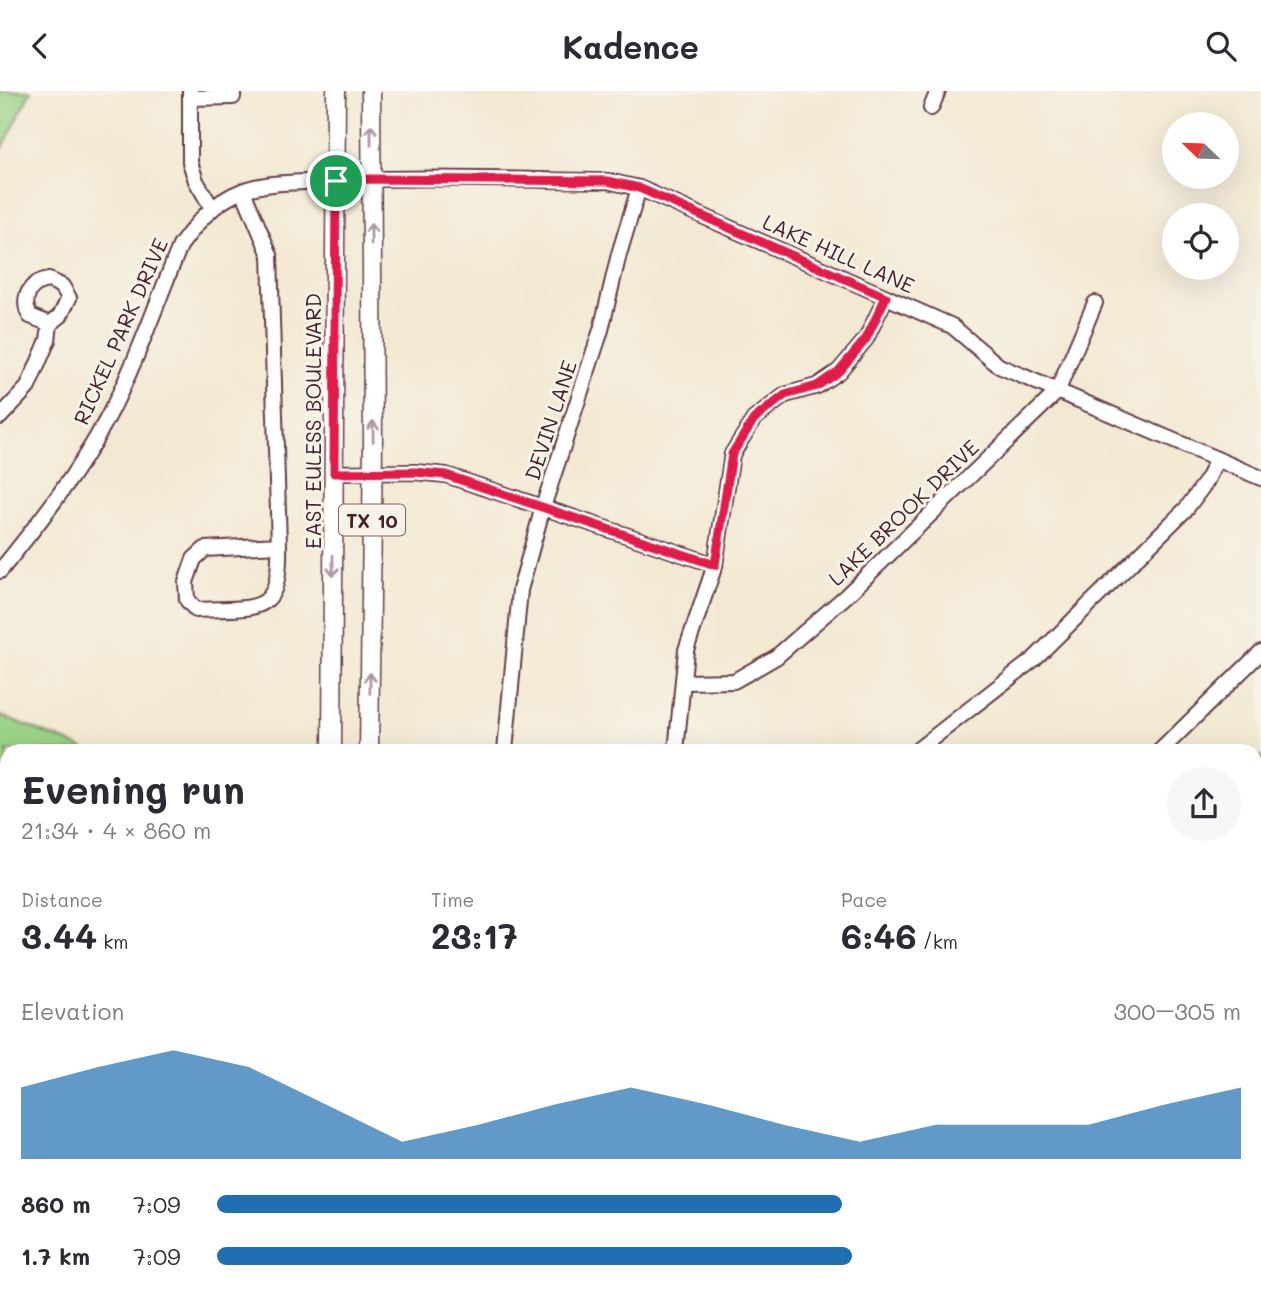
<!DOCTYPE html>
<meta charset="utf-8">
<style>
:root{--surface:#fff;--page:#f7f7f7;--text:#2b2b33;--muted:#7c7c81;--accent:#1f6fb2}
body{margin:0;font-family:Mali,sans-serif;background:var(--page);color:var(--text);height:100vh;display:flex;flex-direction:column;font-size:26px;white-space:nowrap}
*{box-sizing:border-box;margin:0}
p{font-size:23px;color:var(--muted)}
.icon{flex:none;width:38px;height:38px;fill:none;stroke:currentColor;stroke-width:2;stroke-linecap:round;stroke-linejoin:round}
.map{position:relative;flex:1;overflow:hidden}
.side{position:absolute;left:0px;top:653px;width:1262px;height:555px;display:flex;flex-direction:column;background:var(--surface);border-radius:21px 21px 0 0;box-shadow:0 7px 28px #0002}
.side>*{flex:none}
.needle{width:46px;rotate:293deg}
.tools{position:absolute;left:1162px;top:21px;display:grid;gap:14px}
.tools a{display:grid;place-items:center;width:77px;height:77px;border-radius:50%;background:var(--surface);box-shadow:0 7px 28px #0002;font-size:35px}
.pin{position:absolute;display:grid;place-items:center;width:60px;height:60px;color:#fff;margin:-30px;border:4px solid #fff;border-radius:50%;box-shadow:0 2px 7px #0007}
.round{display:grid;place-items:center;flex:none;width:74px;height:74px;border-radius:37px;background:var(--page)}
.headline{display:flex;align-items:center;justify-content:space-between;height:119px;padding:0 21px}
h1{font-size:38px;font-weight:700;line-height:52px}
.figures{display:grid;grid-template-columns:repeat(3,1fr);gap:10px;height:119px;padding:7px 21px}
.figures div{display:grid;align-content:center}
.figures b{font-size:35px;font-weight:700}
.figures small{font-size:19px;font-weight:400}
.figures p{font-size:19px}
.chart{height:196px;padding:14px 21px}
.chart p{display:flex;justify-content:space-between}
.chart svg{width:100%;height:126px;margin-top:7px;fill:var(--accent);opacity:.7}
ul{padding:0 21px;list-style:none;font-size:23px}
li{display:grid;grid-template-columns:112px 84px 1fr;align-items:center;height:52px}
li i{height:18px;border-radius:9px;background:var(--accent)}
header{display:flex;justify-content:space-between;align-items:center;height:91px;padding:0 21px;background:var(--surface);font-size:32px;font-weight:700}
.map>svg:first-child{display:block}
.green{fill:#99d386;stroke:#727958;stroke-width:2}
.forest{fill:#7ab573;stroke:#626a4f;stroke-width:2}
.water{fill:#42b1bd;stroke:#466874;stroke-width:2}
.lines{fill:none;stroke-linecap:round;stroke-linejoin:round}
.stream{stroke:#42b1bd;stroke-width:3.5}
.minor-casing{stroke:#633d44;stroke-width:18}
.major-casing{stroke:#633d44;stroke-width:21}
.minor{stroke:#fff;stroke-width:14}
.major{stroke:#fff;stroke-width:18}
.oneway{stroke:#ae9aa0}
.route-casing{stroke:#fff;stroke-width:14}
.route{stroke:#e11d48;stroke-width:9}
.labels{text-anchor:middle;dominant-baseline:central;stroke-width:6;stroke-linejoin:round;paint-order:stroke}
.shield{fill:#f7f3e8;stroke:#7e5f64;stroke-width:2}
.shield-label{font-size:19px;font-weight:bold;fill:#4a1f2b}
.street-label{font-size:21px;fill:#4a1f2b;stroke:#f7f3e8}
</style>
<header><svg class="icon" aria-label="back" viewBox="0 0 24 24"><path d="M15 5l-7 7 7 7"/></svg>Kadence<svg class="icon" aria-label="search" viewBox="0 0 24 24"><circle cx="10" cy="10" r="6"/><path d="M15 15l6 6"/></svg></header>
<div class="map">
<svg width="1261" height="1207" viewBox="0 0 1261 1207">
<rect width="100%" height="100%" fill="#f7f3e8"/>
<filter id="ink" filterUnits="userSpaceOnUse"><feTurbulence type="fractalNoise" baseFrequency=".0143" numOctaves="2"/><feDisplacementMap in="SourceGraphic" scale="14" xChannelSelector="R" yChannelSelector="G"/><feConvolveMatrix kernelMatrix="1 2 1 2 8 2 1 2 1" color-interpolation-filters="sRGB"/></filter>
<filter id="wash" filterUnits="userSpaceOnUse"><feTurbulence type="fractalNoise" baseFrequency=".00686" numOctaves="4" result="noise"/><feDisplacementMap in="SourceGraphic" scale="28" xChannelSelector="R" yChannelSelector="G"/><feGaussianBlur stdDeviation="1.57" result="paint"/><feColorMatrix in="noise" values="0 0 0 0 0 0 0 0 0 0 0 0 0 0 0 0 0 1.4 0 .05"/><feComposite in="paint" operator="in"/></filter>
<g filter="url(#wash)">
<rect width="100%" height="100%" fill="#f3e9d3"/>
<g class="green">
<path d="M0,0h31l-31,62z"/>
<path d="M0,624l91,36h-84v529l-7,-1z"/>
<path d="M1261,666v89l-6,5v-89z"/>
<path d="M306,1200v7h-135l-70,-6z"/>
</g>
<path class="forest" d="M1255,1048l6,3v156h-869v-7h863z"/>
<path class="water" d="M1261,755v296l-6,-3v-288z"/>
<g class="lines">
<g class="stream">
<path d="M0,958l7,1"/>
<path d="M851,1200l8,7"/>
</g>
</g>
</g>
<g filter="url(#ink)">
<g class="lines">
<g class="minor-casing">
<g id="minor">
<path d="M190,0v71l6,19 16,27"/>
<path d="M190,7l43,-1v-6"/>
<path d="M931,17l7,-17"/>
<path d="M243,100l27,64 9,290c2,73 -22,62 -83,65l-9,-10 -1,-18 8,-23 11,-10 74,-4"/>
<path d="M49,189l13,6 7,12 -9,18 -10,8 -20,-8c-9,-17 -1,-34 19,-36z"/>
<path d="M0,326l28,-30 20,-47 2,-16"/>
<path d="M334,382l81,-1 31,3 269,90"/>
<path d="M0,480c39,-48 78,-98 107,-152 29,-55 49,-115 73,-173 17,-24 34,-44 62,-55 26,-10 57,-8 84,-10 94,-5 188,-1 282,0l31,7 313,138 47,40 262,112"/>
<path d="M684,591l50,-1 42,-24 70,-61 211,-204 38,-89"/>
<path d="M505,660l15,-161 23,-83 58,-177 18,-76 20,-66"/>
<path d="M676,660l10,-101 29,-85 17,-111 22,-35 31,-24 32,-9 22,-15 27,-32 20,-42"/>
<path d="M916,660l118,-92 152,-150 20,-27 11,-23"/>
<path d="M1160,660l101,-99"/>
<path d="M0,1124l7,2"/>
<path d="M0,1201l34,6"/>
</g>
</g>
<g class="major-casing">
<g id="major">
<path d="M332,660l4,-660"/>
<path d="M369,660l4,-308 -2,-352"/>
<path d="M328,1207v-7"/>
<path d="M369,1207v-7"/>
</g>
</g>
<use href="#minor" class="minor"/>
<use href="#major" class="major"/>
</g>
<defs><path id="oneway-shaft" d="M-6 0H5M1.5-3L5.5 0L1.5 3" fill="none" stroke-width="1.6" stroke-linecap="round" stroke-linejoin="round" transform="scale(1.75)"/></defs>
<g class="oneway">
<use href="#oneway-shaft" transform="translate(371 44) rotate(-90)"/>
<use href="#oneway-shaft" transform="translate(371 143) rotate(-91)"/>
<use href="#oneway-shaft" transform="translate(373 340) rotate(-91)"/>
<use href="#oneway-shaft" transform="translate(333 475) rotate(90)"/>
<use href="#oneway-shaft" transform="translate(370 592) rotate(-89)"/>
</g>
</g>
<g class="lines" filter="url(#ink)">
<g class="route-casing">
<path id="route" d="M370,88l238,2 31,7 247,109 -20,42 -27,32 -22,15 -32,9 -31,24 -22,35 -17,111 -269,-90 -31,-3 -81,1 2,-292z"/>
</g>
<use href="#route" class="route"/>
</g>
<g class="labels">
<rect class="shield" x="339" y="413.5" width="66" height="31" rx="5"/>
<g class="shield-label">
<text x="372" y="429">TX 10</text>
</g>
<g class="street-label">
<text transform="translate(839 162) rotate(24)">LAKE HILL LANE</text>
<text transform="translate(120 240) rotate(-66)">RICKEL PARK DRIVE</text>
<text transform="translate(550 329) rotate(-72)">DEVIN LANE</text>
<text transform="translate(312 330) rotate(-90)">EAST EULESS BOULEVARD</text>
<text transform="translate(903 421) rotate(-44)">LAKE BROOK DRIVE</text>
</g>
</g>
</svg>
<div class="tools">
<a><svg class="needle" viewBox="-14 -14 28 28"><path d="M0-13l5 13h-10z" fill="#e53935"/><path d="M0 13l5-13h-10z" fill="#7c7c81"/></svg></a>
<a><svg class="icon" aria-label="locate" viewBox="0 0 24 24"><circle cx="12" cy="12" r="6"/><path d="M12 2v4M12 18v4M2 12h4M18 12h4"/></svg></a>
</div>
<div class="pin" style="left:336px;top:90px;background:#1e9e55"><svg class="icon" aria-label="arrive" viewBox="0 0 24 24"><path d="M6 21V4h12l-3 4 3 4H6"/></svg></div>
<section class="side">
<div class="headline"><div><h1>Evening run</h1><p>21:34 · 4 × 860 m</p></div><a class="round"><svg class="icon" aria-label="share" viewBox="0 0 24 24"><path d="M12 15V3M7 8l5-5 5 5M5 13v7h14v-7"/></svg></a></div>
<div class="figures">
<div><p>Distance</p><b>3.44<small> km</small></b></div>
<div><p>Time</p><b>23:17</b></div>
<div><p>Pace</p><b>6:46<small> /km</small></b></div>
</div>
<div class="chart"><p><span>Elevation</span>300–305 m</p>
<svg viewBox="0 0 160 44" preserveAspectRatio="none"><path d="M0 44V19L10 12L20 6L30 12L40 25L50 38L60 32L70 25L80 19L90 25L100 32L110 38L120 32L130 32L140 32L150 25L160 19V44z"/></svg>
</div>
<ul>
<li><b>860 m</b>7:09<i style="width:61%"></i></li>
<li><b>1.7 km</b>7:09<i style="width:62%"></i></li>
</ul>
</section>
</div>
